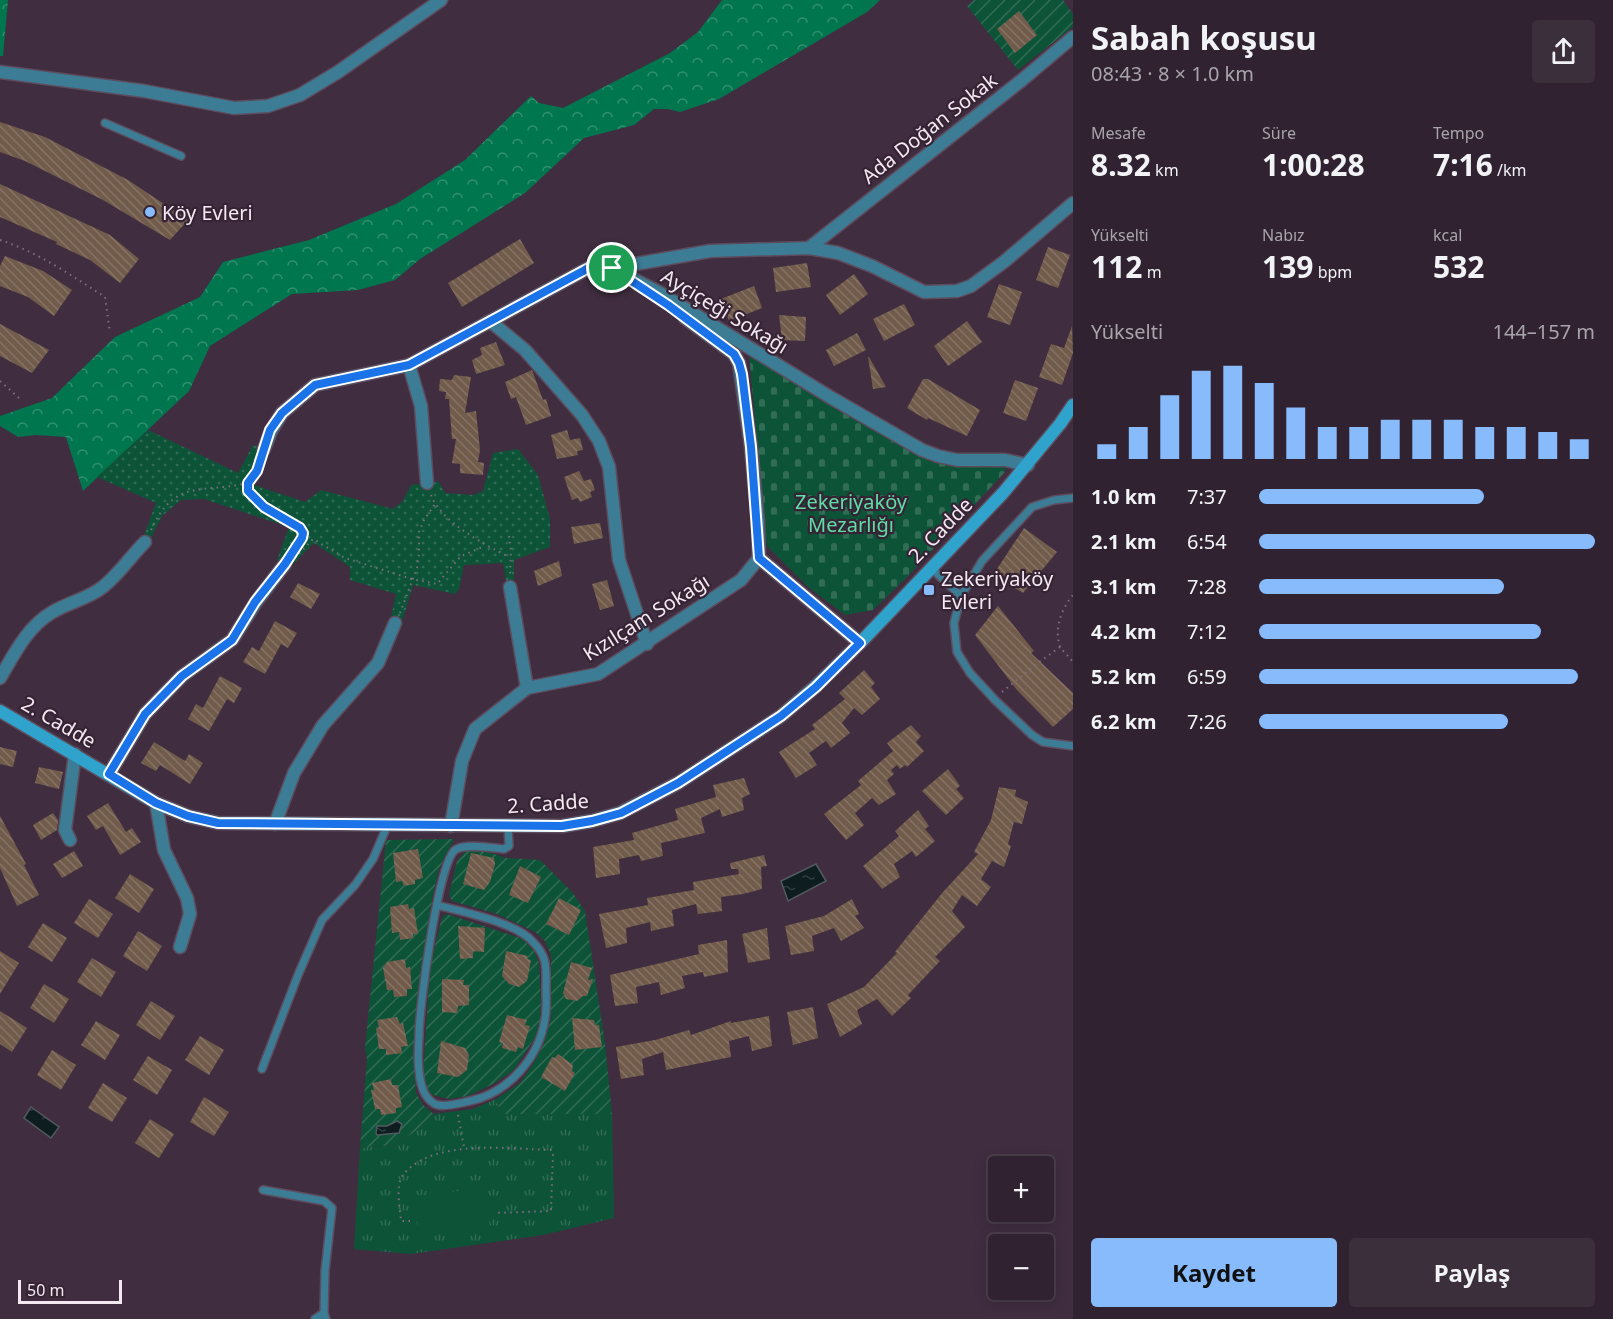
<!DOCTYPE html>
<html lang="tr">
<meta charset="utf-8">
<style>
:root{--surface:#302230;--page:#3c2f3c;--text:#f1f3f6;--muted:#a8a4ab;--line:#4b3f4c;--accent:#87bbfb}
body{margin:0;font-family:"Noto Sans",sans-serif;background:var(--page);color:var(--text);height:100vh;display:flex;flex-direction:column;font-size:22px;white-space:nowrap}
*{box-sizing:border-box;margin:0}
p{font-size:20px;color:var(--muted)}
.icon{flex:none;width:33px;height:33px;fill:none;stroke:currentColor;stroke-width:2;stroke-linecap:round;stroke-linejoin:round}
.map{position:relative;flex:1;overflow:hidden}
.drawer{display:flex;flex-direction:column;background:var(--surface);width:540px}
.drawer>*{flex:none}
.fabs{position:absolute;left:988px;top:1156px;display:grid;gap:12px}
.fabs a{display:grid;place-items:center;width:66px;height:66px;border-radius:6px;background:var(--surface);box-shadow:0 3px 15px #0003,0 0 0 2px var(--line);font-size:30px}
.scale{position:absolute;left:18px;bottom:15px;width:104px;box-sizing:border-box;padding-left:6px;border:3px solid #f4e8f3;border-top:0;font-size:16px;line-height:21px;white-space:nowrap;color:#f4e8f3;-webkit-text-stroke:4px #362435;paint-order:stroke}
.pin{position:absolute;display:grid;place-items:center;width:51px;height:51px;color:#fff;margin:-26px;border:3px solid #fff;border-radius:50%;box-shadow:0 2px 6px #0007}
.round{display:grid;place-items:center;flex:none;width:63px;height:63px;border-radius:6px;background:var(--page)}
.overview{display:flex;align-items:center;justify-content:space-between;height:102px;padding:0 18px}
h1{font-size:33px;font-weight:700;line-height:45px}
.figures{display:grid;grid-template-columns:repeat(3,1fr);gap:9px;height:102px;padding:6px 18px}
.figures div{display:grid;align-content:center}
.figures b{font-size:30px;font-weight:700}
.figures small{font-size:16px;font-weight:400}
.figures p{font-size:16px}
.chart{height:168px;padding:12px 18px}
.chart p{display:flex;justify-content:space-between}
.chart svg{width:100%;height:108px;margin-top:6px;stroke:var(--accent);stroke-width:6}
.cta{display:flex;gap:12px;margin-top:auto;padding:12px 18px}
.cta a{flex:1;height:69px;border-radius:6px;background:var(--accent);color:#111;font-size:24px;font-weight:700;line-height:69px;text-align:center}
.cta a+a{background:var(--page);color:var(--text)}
ul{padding:0 18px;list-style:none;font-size:20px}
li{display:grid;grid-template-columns:96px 72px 1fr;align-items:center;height:45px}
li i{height:15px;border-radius:8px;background:var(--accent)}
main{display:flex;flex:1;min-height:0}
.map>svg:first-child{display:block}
.grass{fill:url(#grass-tufts)}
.forest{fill:url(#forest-crowns)}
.cemetery{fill:url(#cemetery-stones)}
.park{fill:url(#park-dots)}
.garden{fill:url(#garden-furrows)}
.pitch{fill:#0d5338}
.water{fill:url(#water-ripples);stroke:#525a5f;stroke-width:1.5}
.building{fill:url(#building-back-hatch)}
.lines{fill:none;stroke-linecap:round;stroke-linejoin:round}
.lane-casing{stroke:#5d4c5d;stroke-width:10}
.street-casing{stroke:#5d4c5d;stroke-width:15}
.secondary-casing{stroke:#5d4c5d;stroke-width:15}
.path{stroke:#7f6f7f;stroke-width:2;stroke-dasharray:1.5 4.5;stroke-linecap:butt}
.lane{stroke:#3c7c95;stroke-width:7}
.street{stroke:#3c7c95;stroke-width:12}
.secondary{stroke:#2fa3cc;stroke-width:12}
.route-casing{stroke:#fff;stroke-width:12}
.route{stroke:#1a73e8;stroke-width:8}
.poi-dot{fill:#87bbfb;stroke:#362435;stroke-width:2}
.labels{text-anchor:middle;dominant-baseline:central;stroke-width:4.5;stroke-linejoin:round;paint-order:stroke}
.street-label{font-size:20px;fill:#f4e8f3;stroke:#362435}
.poi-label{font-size:20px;fill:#f4e8f3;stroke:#362435;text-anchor:start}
.park-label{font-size:20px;fill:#5edea6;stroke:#362435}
</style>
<main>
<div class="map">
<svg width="1073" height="1319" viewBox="0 0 1073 1319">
<defs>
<pattern id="grass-tufts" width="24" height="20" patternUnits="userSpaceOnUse" patternTransform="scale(1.5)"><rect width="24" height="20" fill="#0d5338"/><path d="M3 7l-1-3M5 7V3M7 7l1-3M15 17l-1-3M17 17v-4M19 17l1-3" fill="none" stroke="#316c55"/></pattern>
<pattern id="forest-crowns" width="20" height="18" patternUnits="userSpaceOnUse" patternTransform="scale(1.5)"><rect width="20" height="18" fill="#00764f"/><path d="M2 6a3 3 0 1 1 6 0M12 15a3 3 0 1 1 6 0" fill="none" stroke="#329071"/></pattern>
<pattern id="cemetery-stones" width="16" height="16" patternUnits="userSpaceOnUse" patternTransform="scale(1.5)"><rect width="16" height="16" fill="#0d5338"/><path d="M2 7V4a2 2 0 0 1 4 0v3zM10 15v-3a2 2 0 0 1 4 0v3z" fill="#316c55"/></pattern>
<pattern id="park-dots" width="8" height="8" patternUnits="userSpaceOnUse" patternTransform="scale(1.5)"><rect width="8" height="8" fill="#0d5338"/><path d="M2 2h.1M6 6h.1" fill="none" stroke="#316c55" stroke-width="1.8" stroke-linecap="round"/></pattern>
<pattern id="garden-furrows" width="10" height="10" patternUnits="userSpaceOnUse" patternTransform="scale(1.5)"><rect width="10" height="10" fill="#0d5338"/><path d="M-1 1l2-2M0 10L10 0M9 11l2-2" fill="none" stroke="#316c55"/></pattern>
<pattern id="water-ripples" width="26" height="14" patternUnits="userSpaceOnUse" patternTransform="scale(1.5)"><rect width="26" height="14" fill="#0d1d20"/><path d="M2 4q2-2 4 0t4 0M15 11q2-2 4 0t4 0" fill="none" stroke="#313e41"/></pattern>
<pattern id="building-back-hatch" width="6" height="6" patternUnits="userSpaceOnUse" patternTransform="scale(1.5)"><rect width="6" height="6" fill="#715b4a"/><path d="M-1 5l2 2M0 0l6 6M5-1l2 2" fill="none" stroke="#867365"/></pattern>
</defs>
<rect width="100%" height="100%" fill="#402e40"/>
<path class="grass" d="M496,1099l5,15h111l2,104 -71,17 -132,19 -57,-5 6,-101 34,-3 22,-14 18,-17 39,-5z"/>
<g class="forest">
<path d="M0,0h8l-5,56h-3z"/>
<path d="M722,0h158l-13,12 -148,87 -39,13 -12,-3h-14l-20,16 -50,13 -59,55 -105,66 -25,21 -37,10 -66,4 -82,52 -21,45 -106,100 -17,-54 -30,-2 -18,2 -18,-11v-10l52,-18 63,-61 85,-40 23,-35 86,-22 87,-36 69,-44 66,-64 8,7 24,5 107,-55 28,-21z"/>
</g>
<path class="cemetery" d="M749,354l183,108 39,3 34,-1v8l-97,104 -35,34 -28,5 -37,-28 -41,-41z"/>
<path class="park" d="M148,430l90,43 15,-28 16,6 -15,34 51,17 16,-12 72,19 10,-8 8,-16 28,-3 6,11 28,2 10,-4 10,-38 25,-4 20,26 12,44v28l-36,13v27l-7,-1 -4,-23 -39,2 -5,24 -4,5 -42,-9 -12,40 -11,-3 6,-28 -46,-14v-13l-36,-24 -23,23 -14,-6 12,-33 -85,-28 -23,1 -19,16 -14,28 -6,-3 14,-38 -59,-26z"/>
<g class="garden">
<path d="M974,0h89l10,14v13l-55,43 -51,-64z"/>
<path d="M454,839l-15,30 -6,26 -10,60 -10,98 3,40 7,12 11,9 -18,17 -22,14 -34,3 7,-89 -2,-11 21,-208z"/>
<path d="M467,850l24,3 15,5 34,2 32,32 13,19 20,132 7,71h-111l-5,-15 24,-16 13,-19 11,-21 7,-25v-63l-6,-14 -10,-9 -38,-18 -45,-13 -3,-6 8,-34z"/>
<path d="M447,914l76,25 11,12 5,12 2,37 -1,23 -4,13 -22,34 -21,14 -25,12 -19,3 -16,-4 -5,-3 -5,-18 7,-107 12,-50z"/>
</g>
<path class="pitch" d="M485,1188l5,39 -71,9 -5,-40z"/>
<g class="water">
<path d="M816,864l10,17 -38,20 -7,-20z"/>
<path d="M31,1107l28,20 -8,11 -27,-20z"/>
<path d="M397,1121l5,3 -3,9 -22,2 -1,-2 1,-7h10z"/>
</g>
<g class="building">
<path d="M1019,11l18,24 -22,18 -18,-24z"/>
<path d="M0,122l45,15 83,43 60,40 -18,20 -67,-40 -78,-39 -25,-9z"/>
<path d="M0,184l110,51 29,24 -19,24 -30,-23 -34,-16 1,-2 -57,-25z"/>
<path d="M520,239l14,24 -72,44 -14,-24z"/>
<path d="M1048,247l22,8 -12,33 -22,-8z"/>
<path d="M5,256l38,15 29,19 -18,26 -26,-19 -28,-11v-20z"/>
<path d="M807,263l4,24 -35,5 -3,-24z"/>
<path d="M854,274l14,20 -28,21 -14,-20z"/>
<path d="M999,284l23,8 -12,33 -23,-8z"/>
<path d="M754,286l8,22 -33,13 -8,-22z"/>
<path d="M904,304l11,21 -31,16 -11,-22z"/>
<path d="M779,315l27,2 -1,24 -23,-1z"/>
<path d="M967,321l15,21 -34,24 -14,-20z"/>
<path d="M0,324l49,26 -17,23 -32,-17z"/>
<path d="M1072,326l1,27 -11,32 -23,-8 12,-33 13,4z"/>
<path d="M857,333l9,17 -32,16 -8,-16z"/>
<path d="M496,342l9,23 -29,9 -4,-14 10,-5 -2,-7z"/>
<path d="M868,357h1l17,30 -13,2z"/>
<path d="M532,370l11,30 3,-1 5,17 -25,9 -10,-28 -5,2 -6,-17z"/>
<path d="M454,375l17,2 -6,36 11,-2 4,39 -2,12 6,1 -1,12 -23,-2v-9l-8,-1 4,-24h-4l-3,-40h-4l1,-7 -7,-1 1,-12 12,1z"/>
<path d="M923,379h5l52,31 -13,26 -39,-18 -1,2 -20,-12z"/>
<path d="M1015,380l23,8 -12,33 -23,-8z"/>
<path d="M567,430l3,10 10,-2 3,12 -6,1 1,4 -21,4 -6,-24z"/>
<path d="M579,471l5,10 7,-2 4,11 -5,2 2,5 -12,5 -2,-4 -6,2 -8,-23z"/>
<path d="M600,523l3,15 -29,6 -3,-17z"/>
<path d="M1024,528l33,24 -34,41 -30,-18z"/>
<path d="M559,561l3,15 -24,10 -4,-15z"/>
<path d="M607,580l7,26 -14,4 -8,-26z"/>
<path d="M298,583l22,11 -9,15 -21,-12z"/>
<path d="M998,606l36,45 -3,2 42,40v16l-20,18 -36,-37 -42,-55z"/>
<path d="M275,621l22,12 -9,15 -7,-4 -16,30 -22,-12 9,-15 7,4z"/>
<path d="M864,670l11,13 -4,4 9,12 -18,16 -8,-7 -12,15 8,10 -19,15 -5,-7 -17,12 8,12 -21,13 -17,-26 36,-23 -3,-4 33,-26 -6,-6z"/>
<path d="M220,676l22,12 -8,15 -7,-4 -18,32 -21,-12 8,-15 7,4z"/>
<path d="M911,725l10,11 -5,6 8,9 -17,16 -2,-2 -5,4 -3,-4 -6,5 3,4 -7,6 9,14 -17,11 -7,-7 -17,15 9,12 -18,15 -22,-26 37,-29 -3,-4 35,-30 -6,-8z"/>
<path d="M154,742l31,19 4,-7 14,9 -13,21 -30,-19 -4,6 -15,-8z"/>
<path d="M0,747l17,4 -4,16 -13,-3z"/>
<path d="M39,767l24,5 -4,17 -24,-6z"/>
<path d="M948,769l12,17 -4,3 8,9 -18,17 -24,-24z"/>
<path d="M744,778l6,16 -8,4 2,12 -22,7 -2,-8 -19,9 4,15 -44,10 2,13 -22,5 -2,-6 -20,4 1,15 -24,4 -3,-31 41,-7 -2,-7 46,-13 -3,-11 41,-12 -3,-12z"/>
<path d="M999,787l17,3 -1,6 13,6 -6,22 -8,-2 -6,22 3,2 -7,21 -12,-6 -11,18 10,8 -14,19 -15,-11 -10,16 13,16 -30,30 5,4 -32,34 3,3 -19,18 -15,-17 -20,11 5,14 -22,13 -13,-33 37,-17 33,-34 -2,-1 48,-60 35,-38 -4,-2 17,-32z"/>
<path d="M108,803l18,29 6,-4 9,14 -21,13 -17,-29 -7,4 -9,-14z"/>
<path d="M918,810l11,16 -4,3 10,12 -19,16 -4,-6 -18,13 6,13 -18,12 -19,-23 36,-30 -4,-5z"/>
<path d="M53,813l5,7 -1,10 -16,10 -8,-15z"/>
<path d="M0,816l26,48 -2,1 15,30 -22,11 -17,-38z"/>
<path d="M418,849l5,29 -8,2v4l-11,2 -2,-5 -6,1 -3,-29z"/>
<path d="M74,851l9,15 -21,12 -9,-14z"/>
<path d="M471,853l23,5 1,6 -5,18 -6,8 -21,-6z"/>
<path d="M764,855l3,11 -6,1 1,22 -19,5 -22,3 1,14 -24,3 -2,-10 -24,6 2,16 -23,5 -1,-9 -24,6 1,15 -21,5 -7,-34 49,-9 -1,-7 47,-8 -1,-8 46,-8 -1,-5h-7l-1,-6z"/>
<path d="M520,866l21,11 -13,26 -19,-8z"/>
<path d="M130,874l24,15 -15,24 -24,-15z"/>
<path d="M559,898l22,12 -12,25 -23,-11z"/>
<path d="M89,899l24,15 -15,24 -24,-15z"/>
<path d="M852,899l7,15 -4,2 9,12 -23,13 -7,-13 -22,8 2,15 -23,4 -6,-29 39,-10z"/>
<path d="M408,904l1,5 5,-1 4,26h-5v4l-13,2 -1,-8 -7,1 -2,-26z"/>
<path d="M43,923l24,15 -15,24 -24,-15z"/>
<path d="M458,926l27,2 -1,24 -11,-1v7l-13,1z"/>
<path d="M767,928l3,31 -22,4 -6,-29z"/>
<path d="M138,931l24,15 -15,25 -24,-15z"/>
<path d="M727,940l1,32 -24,5 -1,-5 -21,4 3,12 -24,7 -2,-13 -23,5 2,16 -23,3 -5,-31 89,-21 -1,-9z"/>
<path d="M0,951l19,12 -19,31z"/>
<path d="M506,951l22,5 -1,3 4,1 -4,21 -8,6 -10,-3 -7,-8z"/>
<path d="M92,958l24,14 -15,25 -24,-15z"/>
<path d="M405,959l1,9 4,-1 2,22h-5v7l-13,1 -1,-7h-6l-4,-22 4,-6z"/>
<path d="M571,962l21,6 -4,12 5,-1 -6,17h-4l-6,5 -11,-2 -3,-6z"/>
<path d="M442,979l22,1 -1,5h6v20l-11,1 -1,7 -15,-1z"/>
<path d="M44,984l25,15 -15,24 -24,-15z"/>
<path d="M151,1001l24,15 -15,24 -24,-15z"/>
<path d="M813,1007l5,31 -25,7 -6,-33z"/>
<path d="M0,1011l27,17 -15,24 -12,-8z"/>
<path d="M507,1015l20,5 -2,5 5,1 -7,23 -5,-2 -2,5 -14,-4 1,-5 -4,-1z"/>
<path d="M769,1016l3,30 -20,5 -3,-15 -20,5 2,16 -65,13 -3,-18 -21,7 2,16 -23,4 -5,-32 39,-7 34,-10 2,5 40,-14v2z"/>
<path d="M397,1017l3,7 3,-1 5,23 -7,1 1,6 -16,2v-6h-7l-3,-21 3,-1 -2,-7z"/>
<path d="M572,1018l22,2 1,5h4l3,22 -27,3z"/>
<path d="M96,1021l24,14 -15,25 -24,-15z"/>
<path d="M200,1036l24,14 -15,25 -24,-15z"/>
<path d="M441,1041l24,7 4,7 -2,15 -9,7 -21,-4z"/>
<path d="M52,1050l24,15 -15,25 -24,-15z"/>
<path d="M558,1054l15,11 -1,6 3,2 -10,18 -24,-14 11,-20 3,1z"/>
<path d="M148,1056l24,14 -15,25 -24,-15z"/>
<path d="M391,1079l1,6h6l4,22 -6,1v5l-15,2 -1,-6h-5l-4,-19h3l-2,-7z"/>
<path d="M103,1083l24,15 -15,24 -24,-14z"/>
<path d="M204,1097l25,15 -15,24 -24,-14z"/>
<path d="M150,1119l24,15 -15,24 -24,-15z"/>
</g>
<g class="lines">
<g class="lane-casing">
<g id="lane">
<path d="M105,123l76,33"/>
<path d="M1073,498l-19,2 -22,7 -50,54 -21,35 -7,27 3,29 13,21 25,27 37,35 11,7 30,4"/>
<path d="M930,567l31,29"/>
<path d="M437,905c25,7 79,17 96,37 15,15 13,26 13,46 0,10 1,21 -1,31 -6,39 -37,74 -75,82 -10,2 -22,6 -32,4 -6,-1 -13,-9 -15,-15 -6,-17 -5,-37 -4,-54 0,-28 19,-172 36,-186 9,-7 38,-2 49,-1l5,-3 -1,-20"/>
<path d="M262,1069l36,-94 24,-55 33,-35 18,-26 15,-35"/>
<path d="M263,1190l61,11 8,7 -7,63 -1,42 2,6"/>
<path d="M315,1319l9,-6"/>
</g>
</g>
<g class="street-casing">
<g id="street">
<path d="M0,72l144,19 90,17 34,-2 32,-11 38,-23 103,-72"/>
<path d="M809,248l213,-168 51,-43"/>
<path d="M612,268l98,-17 99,-3 29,5 34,13 52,26 33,-1 14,-5 34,-25 68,-58"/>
<path d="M685,318l49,36 5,9 12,84 7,75 1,36 101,85"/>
<path d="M490,321l35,29 57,65 17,26 10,26 10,93 28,84"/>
<path d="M409,365l12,41 6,77"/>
<path d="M264,449l7,-18 11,-18 33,-28 94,-20 187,-101 16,4 48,25 170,104 92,53 16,6 19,4h48l23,5"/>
<path d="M510,587l17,101"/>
<path d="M0,678c13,-22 28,-52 51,-65 17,-11 38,-14 53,-27 16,-13 27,-30 41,-44"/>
<path d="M109,774l36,-60 37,-38 50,-36 24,-38 29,-38"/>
<path d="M156,803l8,47 23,48 3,16 -10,33"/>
<path d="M275,824l19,-51 29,-48 55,-62 17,-40"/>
<path d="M451,826l11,-65 13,-32 52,-41 71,-14 143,-94 18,-22"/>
<path d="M70,840l-5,-10 10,-76"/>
</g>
</g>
<g class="secondary-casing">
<path id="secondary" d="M0,711l156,92 32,13 30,7 344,3 30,-5 28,-8 58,-30 103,-67 35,-30 44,-43 143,-150 57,-69 13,-19"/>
</g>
<g class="path">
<path d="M0,240c38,12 72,36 105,57l5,36"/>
<path d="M0,381l19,17"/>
<path d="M261,460c-4,11 -13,20 -13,31l16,16 36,20 3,6 -11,21"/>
<path d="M431,495c11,28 53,49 78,62"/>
<path d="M151,530c24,-52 49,-36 97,-47"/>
<path d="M303,533l5,11"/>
<path d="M509,536l2,14 -1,25"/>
<path d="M295,558l18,-19 32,19 67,21 25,5 24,-28 24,-10"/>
<path d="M400,613l17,-45 2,-14v-22l5,-12 11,-16"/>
<path d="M1060,647c-6,-18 1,-38 13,-52"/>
<path d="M1002,692l33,-27 25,-18 13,15"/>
<path d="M458,1115l6,32"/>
<path d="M410,1221h-9c-1,-13 -6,-36 2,-46 29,-37 107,-26 148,-25l2,3 -2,58 -57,2"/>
</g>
<use href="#lane" class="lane"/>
<use href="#street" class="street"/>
<use href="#secondary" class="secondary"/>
</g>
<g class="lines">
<g class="route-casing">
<path id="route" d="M596,264l16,4 56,37 66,49 5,9 3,11 9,73 8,111 101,85 -44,44 -35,29 -103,67 -57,30 -29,8 -30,5 -344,-3 -30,-7 -32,-13 -47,-29 36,-60 37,-38 50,-36 23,-38 30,-38 17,-26 1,-5 -3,-5 -36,-21 -16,-16v-8l9,-12 13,-41 12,-17 33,-28 94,-20z"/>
</g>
<use href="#route" class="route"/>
</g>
<g class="poi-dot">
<circle cx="150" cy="212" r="6"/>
<rect x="923" y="584" width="12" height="12" rx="3"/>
</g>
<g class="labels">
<g class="street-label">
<text transform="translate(929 128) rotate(-38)">Ada Doğan Sokak</text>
<text transform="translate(725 311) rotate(31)">Ayçiçeği Sokağı</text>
<text transform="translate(940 530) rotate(-46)">2. Cadde</text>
<text transform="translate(646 617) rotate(-32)">Kızılçam Sokağı</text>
<text transform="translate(59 722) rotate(30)">2. Cadde</text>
<text transform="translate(548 803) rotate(-4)">2. Cadde</text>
</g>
<g class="poi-label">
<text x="162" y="212">Köy Evleri</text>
<text x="941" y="578">Zekeriyaköy<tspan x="941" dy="23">Evleri</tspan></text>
</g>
<g class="park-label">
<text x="851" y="501">Zekeriyaköy<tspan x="851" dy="23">Mezarlığı</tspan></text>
</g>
</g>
</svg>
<div class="fabs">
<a>+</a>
<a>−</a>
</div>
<div class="scale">50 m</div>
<div class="pin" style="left:612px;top:268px;background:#1e9e55"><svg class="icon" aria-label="arrive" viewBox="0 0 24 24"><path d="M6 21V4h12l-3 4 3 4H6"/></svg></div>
</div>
<section class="drawer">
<div class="overview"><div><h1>Sabah koşusu</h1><p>08:43 · 8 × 1.0 km</p></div><a class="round"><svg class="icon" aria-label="share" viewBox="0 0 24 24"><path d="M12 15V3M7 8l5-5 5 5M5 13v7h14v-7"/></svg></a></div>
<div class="figures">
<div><p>Mesafe</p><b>8.32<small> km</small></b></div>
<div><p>Süre</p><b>1:00:28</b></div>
<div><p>Tempo</p><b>7:16<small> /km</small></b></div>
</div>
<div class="figures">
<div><p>Yükselti</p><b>112<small> m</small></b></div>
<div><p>Nabız</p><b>139<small> bpm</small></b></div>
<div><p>kcal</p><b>532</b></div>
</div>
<div class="chart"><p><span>Yükselti</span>144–157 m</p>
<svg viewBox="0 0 160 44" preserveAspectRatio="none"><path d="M5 44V38M15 44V31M25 44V18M35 44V8M45 44V6M55 44V13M65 44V23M75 44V31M85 44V31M95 44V28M105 44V28M115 44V28M125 44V31M135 44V31M145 44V33M155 44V36"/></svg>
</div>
<ul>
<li><b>1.0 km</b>7:37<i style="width:67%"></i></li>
<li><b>2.1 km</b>6:54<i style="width:100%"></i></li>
<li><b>3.1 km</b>7:28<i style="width:73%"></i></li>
<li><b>4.2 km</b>7:12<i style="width:84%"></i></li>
<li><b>5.2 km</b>6:59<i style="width:95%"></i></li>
<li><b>6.2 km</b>7:26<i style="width:74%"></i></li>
</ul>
<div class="cta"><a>Kaydet</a><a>Paylaş</a></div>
</section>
</main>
